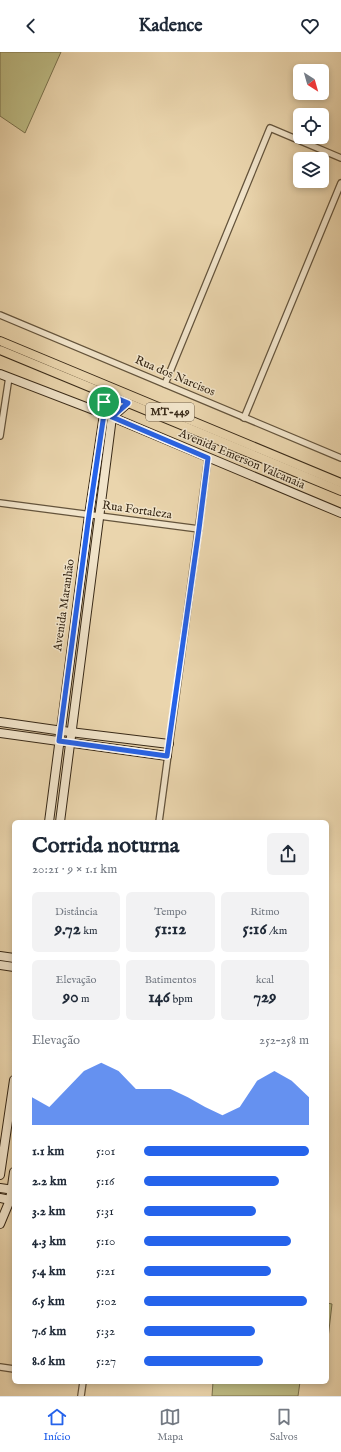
<!DOCTYPE html>
<html lang="pt">
<meta charset="utf-8">
<style>
:root{--surface:#fff;--page:#f2f2f3;--text:#1f2937;--muted:#747a83;--line:#e0e1e3;--accent:#2563eb}
body{margin:0;font-family:"IM FELL English",serif;background:var(--page);color:var(--text);height:100vh;display:flex;flex-direction:column;font-size:15px;white-space:nowrap}
*{box-sizing:border-box;margin:0}
p{font-size:13px;color:var(--muted)}
.icon{flex:none;width:22px;height:22px;fill:none;stroke:currentColor;stroke-width:2;stroke-linecap:round;stroke-linejoin:round}
.map{position:relative;flex:1;overflow:hidden}
.sheet{position:absolute;left:12px;top:768px;width:317px;height:564px;display:flex;flex-direction:column;background:var(--surface);border-radius:6px;box-shadow:0 2px 6px #0003}
.sheet>*{flex:none}
.needle{width:26px;rotate:143deg}
.fabs{position:absolute;left:293px;top:12px;display:grid;gap:8px}
.fabs a{display:grid;place-items:center;width:36px;height:36px;border-radius:6px;background:var(--surface);box-shadow:0 2px 6px #0003;font-size:20px}
.pin{position:absolute;display:grid;place-items:center;width:34px;height:34px;color:#fff;margin:-17px;border:2px solid #fff;border-radius:50%;box-shadow:0 1px 4px #0007}
.round{display:grid;place-items:center;flex:none;width:42px;height:42px;border-radius:6px;background:var(--page)}
.headline{display:flex;align-items:center;justify-content:space-between;height:68px;padding:0 20px}
h1{font-size:22px;font-weight:700;line-height:30px}
.stats{display:grid;grid-template-columns:repeat(3,1fr);gap:6px;height:68px;padding:4px 20px}
.stats div{display:grid;align-content:center;border-radius:6px;background:var(--page);text-align:center}
.stats b{font-size:17px;font-weight:700}
.stats small{font-size:11px;font-weight:400}
.stats p{font-size:11px}
.chart{height:112px;padding:8px 20px}
.chart p{display:flex;justify-content:space-between}
.chart svg{width:100%;height:72px;margin-top:4px;fill:var(--accent);opacity:.7}
ul{padding:0 20px;list-style:none;font-size:13px}
li{display:grid;grid-template-columns:64px 48px 1fr;align-items:center;height:30px}
li i{height:10px;border-radius:5px;background:var(--accent)}
header{display:flex;justify-content:space-between;align-items:center;height:52px;padding:0 20px;background:var(--surface);font-size:18px;font-weight:700}
.tabs{display:flex;justify-content:space-around;align-items:center;height:56px;border-top:1px solid var(--line);background:var(--surface);font-size:11px;color:var(--muted)}
.tabs a{display:grid;justify-items:center;gap:2px}
.tabs .selected{color:var(--accent)}
.map>svg:first-child{display:block}
.green{fill:#bdbc85;stroke:#7a724e}
.lines{fill:none;stroke-linecap:round;stroke-linejoin:round}
.street-casing{stroke:#64543c;stroke-width:8}
.secondary-casing{stroke:#382917;stroke-width:10}
.primary-casing{stroke:#382917;stroke-width:10}
.street{stroke:#f1e4ca;stroke-width:5.5}
.secondary{stroke:#f1e4ca;stroke-width:8}
.primary{stroke:#ead5ad;stroke-width:8}
.route-casing{stroke:#fff;stroke-width:8}
.route{stroke:#2563eb;stroke-width:5}
.labels{text-anchor:middle;dominant-baseline:central;stroke-width:3;stroke-linejoin:round;paint-order:stroke}
.shield{fill:#f1e4ca;stroke:#70614d;stroke-width:1}
.shield-label{font-size:11px;font-weight:bold;fill:#382917}
.street-label{font-size:12px;fill:#382917;stroke:#f1e4ca}
</style>
<header><svg class="icon" aria-label="back" viewBox="0 0 24 24"><path d="M15 5l-7 7 7 7"/></svg>Kadence<svg class="icon" aria-label="heart" viewBox="0 0 24 24"><path d="M12 20l-8-8c-3-5 5-10 8-4 3-6 11-1 8 4z"/></svg></header>
<div class="map">
<svg width="341" height="1344" viewBox="0 0 341 1344">
<rect width="100%" height="100%" fill="#ead5ad"/>
<filter id="stains"><feTurbulence type="fractalNoise" baseFrequency=".005" numOctaves="4"/><feColorMatrix values="0 0 0 0 .2 0 0 0 0 .09 0 0 0 0 .02 0 0 0 .5 -.17"/></filter>
<radialGradient id="worn" r=".72"><stop offset=".6" stop-color="#630" stop-opacity="0"/><stop offset="1" stop-color="#630" stop-opacity=".3"/></radialGradient>
<g class="green">
<path d="M0,0h61l-36,81 -25,-17z"/>
<path d="M327,1251l5,1 -5,43z"/>
<path d="M213,1330h87l-2,14h-86z"/>
</g>
<g class="lines">
<g class="street-casing">
<g id="street">
<path d="M0,263l341,143"/>
<path d="M165,332l105,-256 71,30"/>
<path d="M244,366l97,-235"/>
<path d="M0,384l9,-59"/>
<path d="M0,451l199,26"/>
<path d="M159,770l49,-364"/>
<path d="M0,1315l14,2"/>
<path d="M81,1344l2,-14"/>
</g>
</g>
<g class="secondary-casing">
<g id="secondary">
<path d="M0,322l112,43 229,96"/>
<path d="M112,365l16,-14"/>
<path d="M0,670l70,10 99,12"/>
<path d="M0,681l167,23"/>
<path d="M49,770l40,-307 15,-101 1,-9 -3,-13"/>
<path d="M60,770l52,-405"/>
<path d="M0,904l14,2"/>
<path d="M0,913l14,2"/>
<path d="M0,1123l14,-95"/>
<path d="M0,1136l14,2"/>
<path d="M0,1146l10,2"/>
<path d="M0,1172l10,-24 4,-28"/>
</g>
</g>
<g class="primary-casing">
<g id="primary">
<path d="M0,289l341,142"/>
<path d="M0,298l341,141"/>
</g>
</g>
<use href="#street" class="street"/>
<use href="#secondary" class="secondary"/>
<use href="#primary" class="primary"/>
</g>
<g class="lines">
<g class="route-casing">
<path id="route" d="M102,340l26,11 -16,14 96,41 -9,71 -32,227 -108,-15 30,-226 15,-101 1,-9z"/>
</g>
<use href="#route" class="route"/>
</g>
<g class="labels">
<rect class="shield" x="146" y="351" width="48" height="18" rx="3"/>
<g class="shield-label">
<text x="170" y="360">MT-449</text>
</g>
<g class="street-label">
<text transform="translate(175 324) rotate(23)">Rua dos Narcisos</text>
<text transform="translate(242 407) rotate(23)">Avenida Emerson Valcanaia</text>
<text transform="translate(137 458) rotate(8)">Rua Fortaleza</text>
<text transform="translate(64 553) rotate(-82)">Avenida Maranhão</text>
</g>
</g>
<rect width="100%" height="100%" filter="url(#stains)"/>
<rect width="100%" height="100%" fill="url(#worn)"/>
</svg>
<div class="fabs">
<a><svg class="needle" viewBox="-14 -14 28 28"><path d="M0-13l5 13h-10z" fill="#e53935"/><path d="M0 13l5-13h-10z" fill="#747a83"/></svg></a>
<a><svg class="icon" aria-label="locate" viewBox="0 0 24 24"><circle cx="12" cy="12" r="6"/><path d="M12 2v4M12 18v4M2 12h4M18 12h4"/></svg></a>
<a><svg class="icon" aria-label="layers" viewBox="0 0 24 24"><path d="M12 4l9 5-9 5-9-5zM3 14l9 5 9-5"/></svg></a>
</div>
<div class="pin" style="left:104px;top:350px;background:#1e9e55"><svg class="icon" aria-label="arrive" viewBox="0 0 24 24"><path d="M6 21V4h12l-3 4 3 4H6"/></svg></div>
<section class="sheet">
<div class="headline"><div><h1>Corrida noturna</h1><p>20:21 · 9 × 1.1 km</p></div><a class="round"><svg class="icon" aria-label="share" viewBox="0 0 24 24"><path d="M12 15V3M7 8l5-5 5 5M5 13v7h14v-7"/></svg></a></div>
<div class="stats">
<div><p>Distância</p><b>9.72<small> km</small></b></div>
<div><p>Tempo</p><b>51:12</b></div>
<div><p>Ritmo</p><b>5:16<small> /km</small></b></div>
</div>
<div class="stats">
<div><p>Elevação</p><b>90<small> m</small></b></div>
<div><p>Batimentos</p><b>146<small> bpm</small></b></div>
<div><p>kcal</p><b>729</b></div>
</div>
<div class="chart"><p><span>Elevação</span>252–258 m</p>
<svg viewBox="0 0 160 44" preserveAspectRatio="none"><path d="M0 44V27L10 33L20 22L30 11L40 6L50 11L60 22L70 22L80 22L90 27L100 33L110 38L120 33L130 17L140 11L150 17L160 27V44z"/></svg>
</div>
<ul>
<li><b>1.1 km</b>5:01<i style="width:100%"></i></li>
<li><b>2.2 km</b>5:16<i style="width:82%"></i></li>
<li><b>3.2 km</b>5:31<i style="width:68%"></i></li>
<li><b>4.3 km</b>5:10<i style="width:89%"></i></li>
<li><b>5.4 km</b>5:21<i style="width:77%"></i></li>
<li><b>6.5 km</b>5:02<i style="width:99%"></i></li>
<li><b>7.6 km</b>5:32<i style="width:67%"></i></li>
<li><b>8.6 km</b>5:27<i style="width:72%"></i></li>
</ul>
</section>
</div>
<nav class="tabs">
<a class="selected"><svg class="icon" aria-label="home" viewBox="0 0 24 24"><path d="M3 11l9-7 9 7M6 9v11h12V9"/></svg>Início</a>
<a><svg class="icon" aria-label="map" viewBox="0 0 24 24"><path d="M3 6l6-2 6 2 6-2v14l-6 2-6-2-6 2zM9 4v14M15 6v14"/></svg>Mapa</a>
<a><svg class="icon" aria-label="saved" viewBox="0 0 24 24"><path d="M7 4h10v16l-5-4-5 4z"/></svg>Salvos</a>
</nav>
